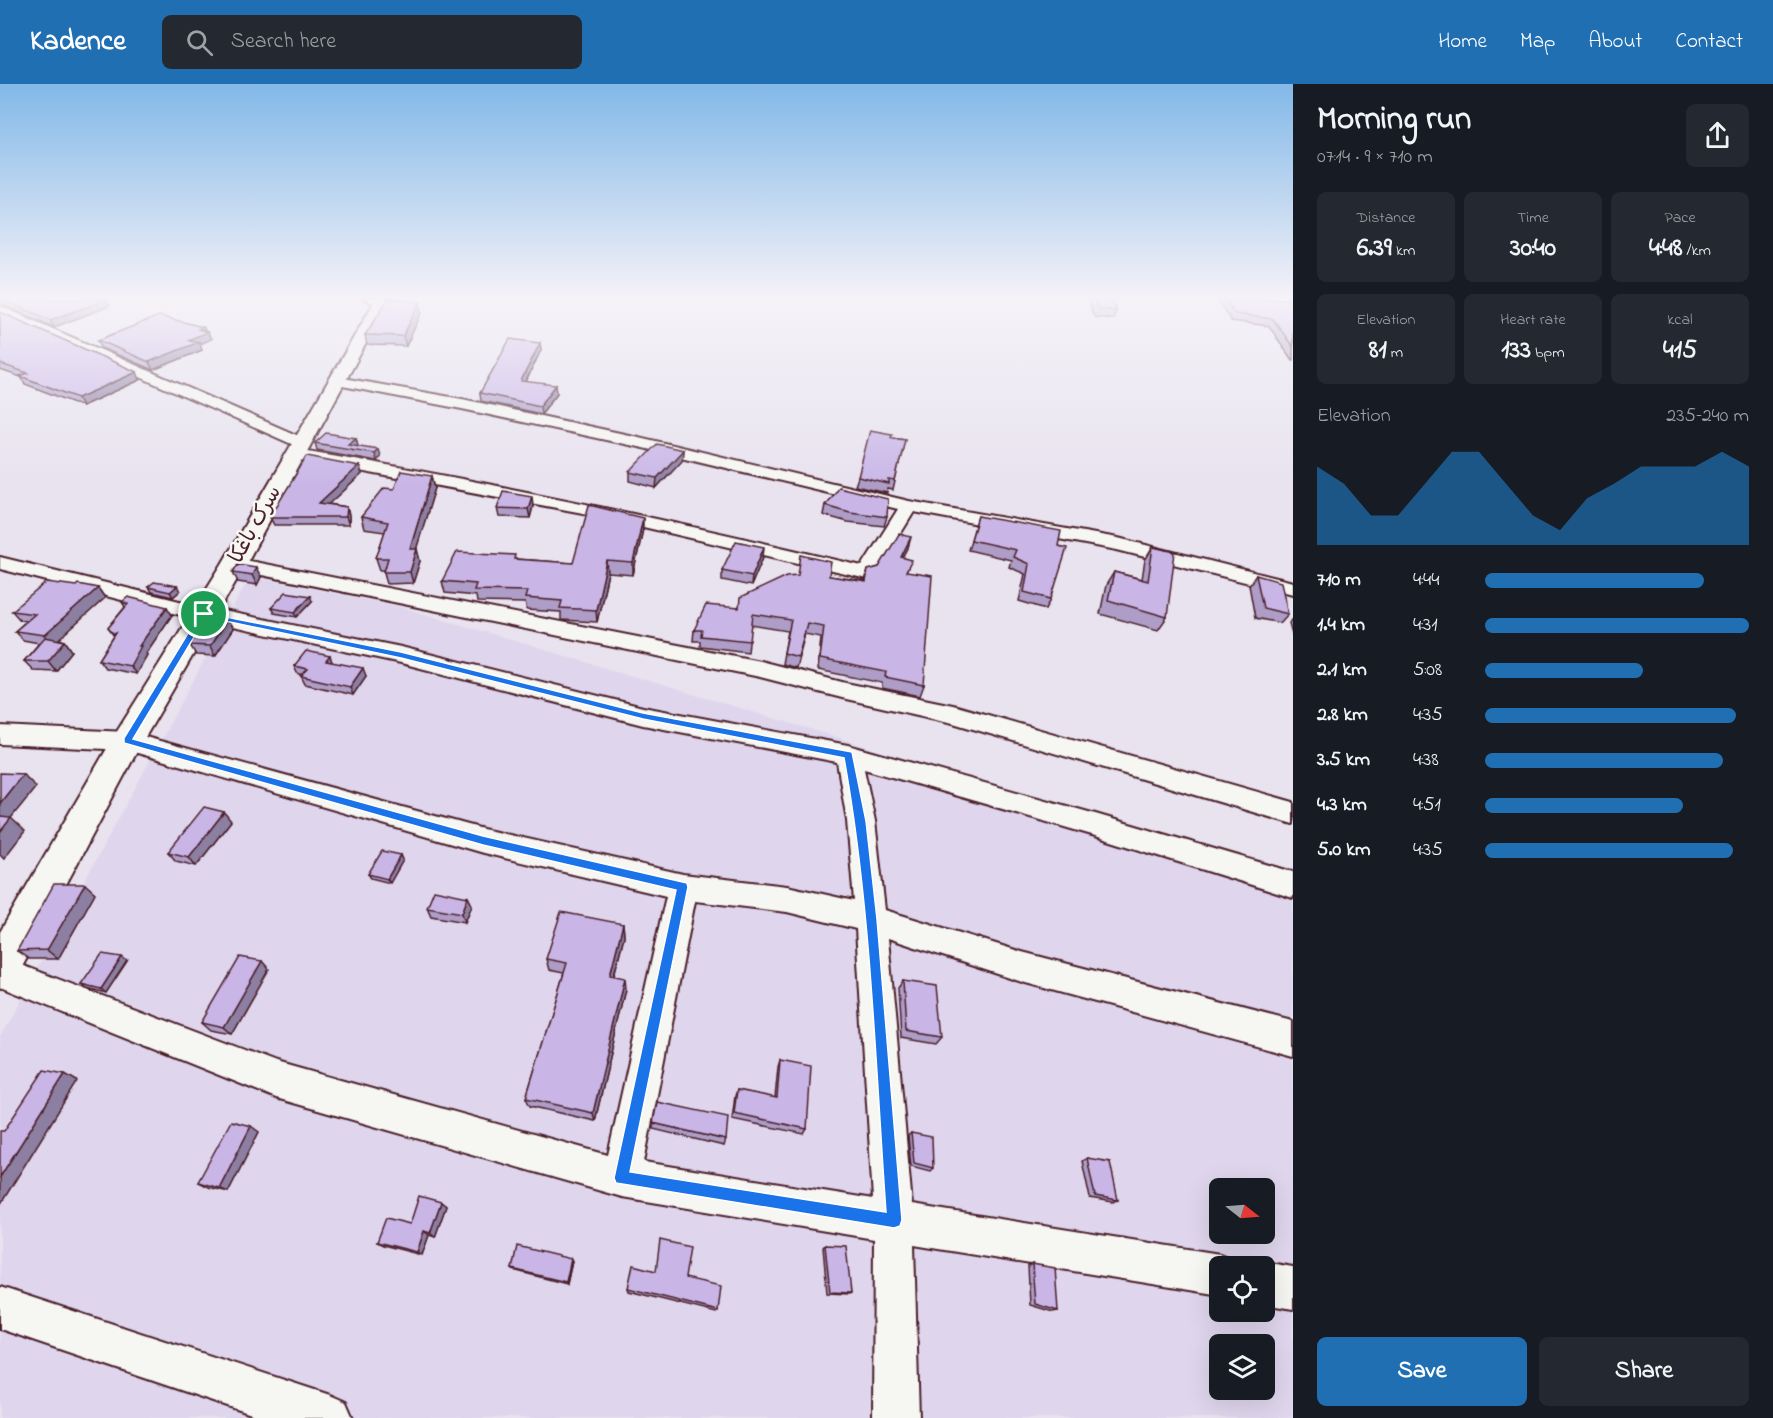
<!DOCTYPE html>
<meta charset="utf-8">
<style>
:root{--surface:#171b24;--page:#242831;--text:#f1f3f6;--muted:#9ea1a6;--accent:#1f6fb2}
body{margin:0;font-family:"Indie Flower","Playpen Sans Arabic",sans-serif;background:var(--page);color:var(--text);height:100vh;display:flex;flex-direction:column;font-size:22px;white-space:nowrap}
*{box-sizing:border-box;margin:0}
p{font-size:20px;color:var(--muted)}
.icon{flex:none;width:33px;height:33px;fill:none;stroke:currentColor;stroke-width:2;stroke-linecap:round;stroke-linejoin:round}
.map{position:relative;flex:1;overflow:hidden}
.sheet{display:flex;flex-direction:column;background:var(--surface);width:480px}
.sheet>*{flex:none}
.needle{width:39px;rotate:107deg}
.buttons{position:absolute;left:1209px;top:1094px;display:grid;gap:12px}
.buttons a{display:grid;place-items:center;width:66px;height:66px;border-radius:9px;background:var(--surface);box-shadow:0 6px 24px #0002;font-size:30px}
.pin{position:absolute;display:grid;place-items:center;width:51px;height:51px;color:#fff;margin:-26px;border:3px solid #fff;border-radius:50%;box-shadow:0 2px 6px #0007}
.round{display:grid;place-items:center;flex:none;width:63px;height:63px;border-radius:9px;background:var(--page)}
.summary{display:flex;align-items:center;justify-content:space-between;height:102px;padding:0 24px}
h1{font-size:33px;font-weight:700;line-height:45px}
.stats{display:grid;grid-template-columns:repeat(3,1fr);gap:9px;height:102px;padding:6px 24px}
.stats div{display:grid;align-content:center;border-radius:9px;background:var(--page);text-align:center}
.stats b{font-size:26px;font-weight:700}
.stats small{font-size:16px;font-weight:400}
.stats p{font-size:16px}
.chart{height:168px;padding:12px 24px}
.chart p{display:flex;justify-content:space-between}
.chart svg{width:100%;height:108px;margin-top:6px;fill:var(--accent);opacity:.7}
.cta{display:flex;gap:12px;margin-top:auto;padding:12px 24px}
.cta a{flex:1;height:69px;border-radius:9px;background:var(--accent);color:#fff;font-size:24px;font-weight:700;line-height:69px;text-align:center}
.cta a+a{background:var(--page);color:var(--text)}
ul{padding:0 24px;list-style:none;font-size:20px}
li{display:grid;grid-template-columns:96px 72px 1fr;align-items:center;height:45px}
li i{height:15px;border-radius:8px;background:var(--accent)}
header{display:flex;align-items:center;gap:36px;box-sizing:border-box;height:84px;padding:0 30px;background:var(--accent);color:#fff}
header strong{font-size:28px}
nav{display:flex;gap:33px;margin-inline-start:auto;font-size:21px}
.search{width:420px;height:54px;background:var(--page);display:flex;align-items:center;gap:15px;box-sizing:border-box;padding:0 21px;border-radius:9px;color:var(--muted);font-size:22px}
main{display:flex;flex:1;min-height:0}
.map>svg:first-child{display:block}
.built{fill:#dfd6ed;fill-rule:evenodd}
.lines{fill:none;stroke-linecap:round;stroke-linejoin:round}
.minor-casing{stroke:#4a1f2b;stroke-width:4}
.tertiary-casing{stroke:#4a1f2b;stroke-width:4}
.minor{fill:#f6f6f2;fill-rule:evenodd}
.tertiary{fill:#f6f6f2;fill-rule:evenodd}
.wall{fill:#ad9dc7;stroke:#4a1f2b;stroke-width:1.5}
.shaded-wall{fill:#8d7fa2;stroke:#4a1f2b;stroke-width:1.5}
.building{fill:#c9b6e7;stroke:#4a1f2b;stroke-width:1.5}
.route{fill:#1a73e8;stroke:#fff;stroke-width:1.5;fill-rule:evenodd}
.labels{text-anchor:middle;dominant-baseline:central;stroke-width:5;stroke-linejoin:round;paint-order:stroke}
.street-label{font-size:21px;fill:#4a1f2b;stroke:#f6f6f2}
</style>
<header>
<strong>Kadence</strong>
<div class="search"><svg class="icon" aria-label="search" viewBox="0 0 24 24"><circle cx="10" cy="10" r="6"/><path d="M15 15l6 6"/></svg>Search here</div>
<nav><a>Home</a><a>Map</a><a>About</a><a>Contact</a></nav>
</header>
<main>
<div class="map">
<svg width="1293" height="1334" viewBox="0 0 1293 1334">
<rect width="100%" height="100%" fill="#e8e3ef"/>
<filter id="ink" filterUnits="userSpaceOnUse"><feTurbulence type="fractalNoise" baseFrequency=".0167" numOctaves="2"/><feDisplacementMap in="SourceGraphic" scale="12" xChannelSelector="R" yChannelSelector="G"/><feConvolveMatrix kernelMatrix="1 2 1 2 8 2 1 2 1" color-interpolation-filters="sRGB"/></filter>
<g filter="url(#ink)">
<path class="built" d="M250,492l148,30 442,132 453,151v529h-1293v-381zM1220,1104h44v45h-44zM1220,1182h44v45h-44zM1220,1260h44v45h-44z"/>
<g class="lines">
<g class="minor-casing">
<g id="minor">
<path d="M363,215h20l4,3 -6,4z"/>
<path d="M0,222l308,134 2,3 -8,5 -6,-2 -296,-131z"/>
<path d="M337,293l125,22 181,39 266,63 209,37 175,44v12l-176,-44 -203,-38 -40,65 -7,2 -284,-66 -293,-55 -2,-4 2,-4 6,-1c190,32 378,72 566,117l36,-57 -255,-61 -181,-39 -130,-25 -2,-3z"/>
<path d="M0,473l204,50 197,40 242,60 205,38 244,68 201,59v26l-201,-63 -228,-66 11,52 10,89 137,42 271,70v34l-271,-74 -134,-44 24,267 308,49 15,6 2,6h-17v29l-306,-50 5,173h-46l1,-179 -252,-42 -346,-99 -276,-111v-30l276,105 332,93 58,-259 -183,-43 -356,-103 -127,-6v-18l127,6 356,97 200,45 104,12 67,15 -7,-80 -10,-59 -194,-37 -242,-62 -197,-42 -204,-52zM695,817l92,11 69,17 17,270 -229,-37z"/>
<path d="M234,474l526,103 86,22 107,22 340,97v22l-340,-101 -107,-24 -86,-22 -533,-109 -3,-4 3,-4z"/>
<path d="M1264,1178l29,5v42l-29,-5v-38h-9z"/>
<path d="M0,1203l330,108 16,7 7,16h-90l-263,-89z"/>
</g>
</g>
<g class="tertiary-casing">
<path id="tertiary" d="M376,215h14l-144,265 -106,182 -126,236 -14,6v-56l116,-199 106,-169z"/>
</g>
<use href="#minor" class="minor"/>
<use href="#tertiary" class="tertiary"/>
</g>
<g class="wall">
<path d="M0,215l106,1 4,6 -56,21 -53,-23 -1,1z"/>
<path d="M1088,215h24l4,12 -3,8 -19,-2z"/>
<path d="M1217,215h72l4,6v55h-1l-23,-34 -38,-5z"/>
<path d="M0,228l140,68 -58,26 -57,-22 -4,-7 -21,-7z"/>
<path d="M422,228l-16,34 -39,-1 -2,-10z"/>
<path d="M203,243l8,12 -11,5 2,6 -49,20 -51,-22 -4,-8z"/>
<path d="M540,259l1,7 -15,32 31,11 -16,21 -60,-13 -1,-8z"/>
<path d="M891,353l14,2 -12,51 -5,-1 -1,4 -32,-7 3,-9z"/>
<path d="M356,354l2,8 22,10 -4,5 -59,-11 -2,-7z"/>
<path d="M683,366l-1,10 -26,28 -26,-7v-9z"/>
<path d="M359,382l3,8 -33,30 18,3 2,9v9h-75l-4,-8z"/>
<path d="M432,392l3,12 -19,61 4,12 -7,22 -26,1 -3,-12 1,-2h-5l-4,-12 9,-26 -21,-3 -3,-12 33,-28z"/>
<path d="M825,421l62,12 -3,9 -36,-4 -25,-7z"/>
<path d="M533,422l-3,12 -31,-1 -2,-9z"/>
<path d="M978,432l80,30 -7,53 -5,10 -27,-8 6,-27 -16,-7 2,-7 -43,-10z"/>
<path d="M643,445l-10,46 -25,-2 -11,49 -36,-2v-8l-34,-2 -2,-7 -48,-1 -1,-6 -31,-3 -3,-12 74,-22 57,4z"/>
<path d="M1153,463l14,70 -9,13 -58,-16 6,-29 8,-13 28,7 3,-19z"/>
<path d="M908,464l-5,9 4,15 17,113 -4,11 -38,-8v-5l-64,-13 3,-33 -16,-3 -9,34 -14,-4 6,-33 -37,-6 -3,27 -48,-6v-5h-7l1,-11 44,-22 91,-32 36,5 3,-11 11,-3z"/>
<path d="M763,473l-12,29 -29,-6v-10z"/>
<path d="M238,480l23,13 -4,8 -19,-3 -5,-10z"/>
<path d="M1256,491l32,39 -8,9 -25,-5 -6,-33z"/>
<path d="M148,503l32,4 -7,6 -22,-5z"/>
<path d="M98,504l7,10 -46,41 6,2 7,10 -16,20 -23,-1 -9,-9 15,-18 -16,-3 -8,-9 11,-10 -6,-1 -8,-9z"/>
<path d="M312,517l-15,16 -23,-4 -3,-5z"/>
<path d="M122,518l50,13 -26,38 1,2 -11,19 -31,-6 -6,-8 15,-24 -6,-8 17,-21z"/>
<path d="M1293,535v18l-4,-14z"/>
<path d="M233,545l-18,27 -19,-1 -6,-10z"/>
<path d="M333,579l33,13 -13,19 -48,-11 -4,-8 2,-1 -6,-2 -3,-7z"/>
<path d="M231,737l-35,45 -20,-5 -8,-9z"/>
<path d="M401,771l2,5 -13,23 -19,-5 -3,-4z"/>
<path d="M95,809l-37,66h-29l-12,-8z"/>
<path d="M468,813l4,8 -7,17 -34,-6 -4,-9z"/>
<path d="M623,840l1,12 -10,40 12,13 -31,132 -65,-15 -4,-8 38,-125 -15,-3 -3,-11z"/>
<path d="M127,877l-21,32 -19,-5 -6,-4z"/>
<path d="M269,885l-37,65 -21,-4 -9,-8z"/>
<path d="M903,897l39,56 -6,7 -35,-6 -3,-50z"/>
<path d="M780,976l27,69 -3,5 -72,-15 3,-23 2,-6 38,8 3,-31z"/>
<path d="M653,1039l73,17 -2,6 -71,-17z"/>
<path d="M259,1048l-31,60 -20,-5 -10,-5z"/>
<path d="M911,1049l22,35 -3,3 -19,-5 -3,-30z"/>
<path d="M1087,1074l31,42 -5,2 -23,-4 -8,-37z"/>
<path d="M441,1118l5,4 -11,31 -6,-2 -7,20 -39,-10 -6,-3 33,-18z"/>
<path d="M825,1161l26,48 -2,1 -22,-1 -4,-46z"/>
<path d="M571,1175l1,2 -5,23 -54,-14 -1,-1z"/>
<path d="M1032,1180l26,47 -5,1 -23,-7 -2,-39z"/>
<path d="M656,1187l29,7 33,33 -2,2 -87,-22 -1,-3z"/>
</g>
<g class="shaded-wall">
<path d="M106,216l4,6 -56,21 -4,-7z"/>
<path d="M420,218l2,10 -16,34 -3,-10z"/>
<path d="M203,243l2,6 2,-1 4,7 -11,5 2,6 -49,20 -4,-8 39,-22 10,-11z"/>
<path d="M540,259l1,7 -19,39 -1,-8z"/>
<path d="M137,288l3,8 -58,26 -4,-8z"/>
<path d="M556,301l1,8 -16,21 -1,-8z"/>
<path d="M356,354l2,7 -5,5 -5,-6z"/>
<path d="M378,365l2,7 -4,5 -2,-8z"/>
<path d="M683,366l-1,10 -26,28 1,-10z"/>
<path d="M359,382l3,8 -40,37 -3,-8z"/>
<path d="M432,392l3,12 -22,72 -3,-11z"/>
<path d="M532,412l1,10 -3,12 -2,-9z"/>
<path d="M347,423l2,9v9l-3,-8z"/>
<path d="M643,434v11l-10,46v-12z"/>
<path d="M911,453l-3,11 -10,20 3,-11z"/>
<path d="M764,463l-1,10 -12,29 1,-10z"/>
<path d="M417,465l3,12 -7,22 -3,-11z"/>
<path d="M607,477l1,12 -11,49 -1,-12z"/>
<path d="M256,483l5,10 -4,8 -5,-10z"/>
<path d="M177,502l3,5 -7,6 -3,-5z"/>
<path d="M98,504l7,10 -52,47 -8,-10z"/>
<path d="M310,512l2,5 -15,16 -2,-5z"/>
<path d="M167,523l5,8 -26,38 1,2 -11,19 -6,-8 9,-20z"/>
<path d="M227,536l6,9 -18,27 -5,-10z"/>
<path d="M65,557l7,10 -16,20 -8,-10z"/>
<path d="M330,572l3,8 -7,-3z"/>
<path d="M363,584l3,8 -13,19 -3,-8z"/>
<path d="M23,690l13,13 -25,31 14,13 -21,27 -4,-4v-51z"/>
<path d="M224,728l7,9 -35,45 -7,-9z"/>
<path d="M401,771l2,5 -13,23 -3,-4z"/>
<path d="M85,800l10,9 -37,66 -11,-9z"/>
<path d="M468,813l4,8 -7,17 -3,-9z"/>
<path d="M623,840l1,12 -13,50 -1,-11z"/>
<path d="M122,873l5,4 -21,32 -5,-4z"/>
<path d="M262,877l7,8 -37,65 -8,-7z"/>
<path d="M625,894l1,11 -31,132 -2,-8z"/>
<path d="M65,990l12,7 -77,124v-28z"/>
<path d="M251,1042l8,6 -31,60 -9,-4z"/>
<path d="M441,1118l5,4 -11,31 -5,-4z"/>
<path d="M424,1147l5,4 -7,20 -5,-3z"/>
<path d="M571,1175l1,2 -5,23 -1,-2z"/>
</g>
<g class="building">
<path d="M1,215h102l3,1 -56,20z"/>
<path d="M388,215h9l23,3 -17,34 -38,-1z"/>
<path d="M1094,215h18l4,12 -18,-2z"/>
<path d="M1225,215h64l4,6v42l-20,-28 -38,-5z"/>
<path d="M0,228l137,60 -59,26 -58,-22 8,-3 -28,-9z"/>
<path d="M159,232l44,11 -5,2 9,3 -19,8 11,2 -50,20 -51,-22z"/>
<path d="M510,255l30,4 -19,38 35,4 -16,21 -60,-13z"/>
<path d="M870,346l22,4 -1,3 14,2 -10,42 -6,-1v4l-31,-7z"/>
<path d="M326,349l30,5 -8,6 30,5 -4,4 -59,-10z"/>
<path d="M657,360l26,6 -26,28 -27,-6z"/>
<path d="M307,372l52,10 -40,37 28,4 -1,10h-76z"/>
<path d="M401,387l31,5 -22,73h7l-7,23h-26l4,-14h-12l12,-36 -27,-5 23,-29 10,1z"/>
<path d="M838,403l50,12 -1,18 -37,-5 -25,-7z"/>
<path d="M503,407l29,5 -4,13 -31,-1z"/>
<path d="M589,421l54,13 -10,45 -26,-2 -11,49 -36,-2 2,-7 -37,-3 2,-7 -53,-1 2,-6 -34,-3 15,-29 58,3 -1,4 59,4z"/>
<path d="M978,432l83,15 -3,15 9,2 -16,51 -27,-7 5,-28 -16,-7 3,-7 -45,-10z"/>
<path d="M899,450l12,3 -10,20 11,3 -6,12 26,4 -8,109 -39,-8 1,-5 -66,-13 4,-33 -17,-3 -9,34 -14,-4 7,-33 -38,-6 -3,27 -49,-5 1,-6h-8l12,-25 33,3 1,-10 47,-22 11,-1 3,-20 30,7 -2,14 37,6 2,-12 11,-3z"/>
<path d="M736,457l28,6 -12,29 -30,-6z"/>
<path d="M1153,463l22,5 -8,65 -59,-17 6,-28 34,9z"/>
<path d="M238,480l18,3 -4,8 -19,-3z"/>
<path d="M1256,491l25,7 7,32 -25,-6z"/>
<path d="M47,498l29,4 2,-2 20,4 -53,47 -30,-4 20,-17 -23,-3z"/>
<path d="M154,498l23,4 -7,6 -22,-5z"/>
<path d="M286,508l24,4 -15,16 -24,-4z"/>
<path d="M128,513l39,10 -28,39h2l-11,20 -31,-6 17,-27 -2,1 -6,-6 20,-24 -6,-2z"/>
<path d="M207,533l20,3 -17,26 -20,-1z"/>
<path d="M45,553l20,4 -17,20h-24z"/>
<path d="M306,567l24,5 -4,5 37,7 -13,19 -49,-11 7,-7 -14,-3z"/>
<path d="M0,689l23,1 -23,29z"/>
<path d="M204,723l20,5 -35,45 -21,-5z"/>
<path d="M0,733l11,1 -11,14z"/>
<path d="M382,767l19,4 -14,24 -19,-5z"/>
<path d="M54,800h31l-38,66 -30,1z"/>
<path d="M434,806l34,7 -6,16 -35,-6z"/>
<path d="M561,828l62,12 -13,51 15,3 -32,135 -67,-15 41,-135 -21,-4z"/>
<path d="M102,870l20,3 -21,32 -20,-5z"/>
<path d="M240,873l22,4 -38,66 -22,-5z"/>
<path d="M903,897l34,5 5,51 -36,-6z"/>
<path d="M780,976l31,6 -4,63 -73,-16 3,-23 40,8z"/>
<path d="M44,986l21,4 -65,103v-46h4z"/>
<path d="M657,1018l71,15 -2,23 -73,-17z"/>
<path d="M231,1037l20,5 -32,62 -21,-6z"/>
<path d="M911,1049l21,4 1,31 -19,-5z"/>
<path d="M1087,1074l23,4 8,38 -23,-4z"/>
<path d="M419,1112l22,6 -11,31 -6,-2 -7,21 -40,-10 9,-24 24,6z"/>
<path d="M660,1156l30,7 -5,31 36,8 -3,25 -90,-23 5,-23 23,6z"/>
<path d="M825,1161l21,1 5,47 -21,-1z"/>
<path d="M517,1162l54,13 -5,23 -54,-13z"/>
<path d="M1032,1180l23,4 3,43 -23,-7z"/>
</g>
</g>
<linearGradient id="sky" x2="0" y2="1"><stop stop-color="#82b8e8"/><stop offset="0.53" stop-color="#f5f2f8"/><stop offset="1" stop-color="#f5f2f8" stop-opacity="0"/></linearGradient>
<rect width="1293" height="402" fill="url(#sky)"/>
<path class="route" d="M201,528l200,40 242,61 209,39 14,69 11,98 25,301 -2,6 -6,2 -278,-45 -2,-5 62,-288 -193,-45 -359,-102v-5zM206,533l195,41 242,61 201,39c27,149 31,302 42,454l-256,-40 58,-285 -1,-4 -204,-47 -350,-97z"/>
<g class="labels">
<g class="street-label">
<text transform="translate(256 441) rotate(-61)">سرک باغکا</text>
</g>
</g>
</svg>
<div class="buttons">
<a><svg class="needle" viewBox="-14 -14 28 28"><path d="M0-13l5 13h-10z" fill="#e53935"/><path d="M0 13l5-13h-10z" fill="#9ea1a6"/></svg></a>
<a><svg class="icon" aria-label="locate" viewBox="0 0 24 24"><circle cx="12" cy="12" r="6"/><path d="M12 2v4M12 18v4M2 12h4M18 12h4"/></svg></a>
<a><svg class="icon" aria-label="layers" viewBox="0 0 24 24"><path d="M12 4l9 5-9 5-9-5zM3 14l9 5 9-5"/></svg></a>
</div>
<div class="pin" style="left:204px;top:530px;background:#1e9e55"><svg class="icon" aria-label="arrive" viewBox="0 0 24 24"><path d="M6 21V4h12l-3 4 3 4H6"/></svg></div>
</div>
<section class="sheet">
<div class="summary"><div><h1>Morning run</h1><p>07:14 · 9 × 710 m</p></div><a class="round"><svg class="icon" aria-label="share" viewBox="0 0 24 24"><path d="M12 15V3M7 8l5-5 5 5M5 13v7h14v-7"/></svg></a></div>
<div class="stats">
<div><p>Distance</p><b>6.39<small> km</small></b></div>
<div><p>Time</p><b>30:40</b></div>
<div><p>Pace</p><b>4:48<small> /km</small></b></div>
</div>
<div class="stats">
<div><p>Elevation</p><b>81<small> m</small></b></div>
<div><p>Heart rate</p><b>133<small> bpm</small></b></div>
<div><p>kcal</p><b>415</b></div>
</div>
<div class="chart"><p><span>Elevation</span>235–240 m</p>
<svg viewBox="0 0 160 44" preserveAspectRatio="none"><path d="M0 44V12L10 19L20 32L30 32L40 19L50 6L60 6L70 19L80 32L90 38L100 25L110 19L120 12L130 12L140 12L150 6L160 12V44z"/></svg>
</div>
<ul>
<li><b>710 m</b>4:44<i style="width:83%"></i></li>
<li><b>1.4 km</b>4:31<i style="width:100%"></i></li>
<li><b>2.1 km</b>5:08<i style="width:60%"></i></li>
<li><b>2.8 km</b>4:35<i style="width:95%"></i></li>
<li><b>3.5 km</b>4:38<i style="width:90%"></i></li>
<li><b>4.3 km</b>4:51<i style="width:75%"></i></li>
<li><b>5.0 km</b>4:35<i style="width:94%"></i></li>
</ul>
<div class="cta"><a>Save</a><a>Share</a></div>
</section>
</main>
